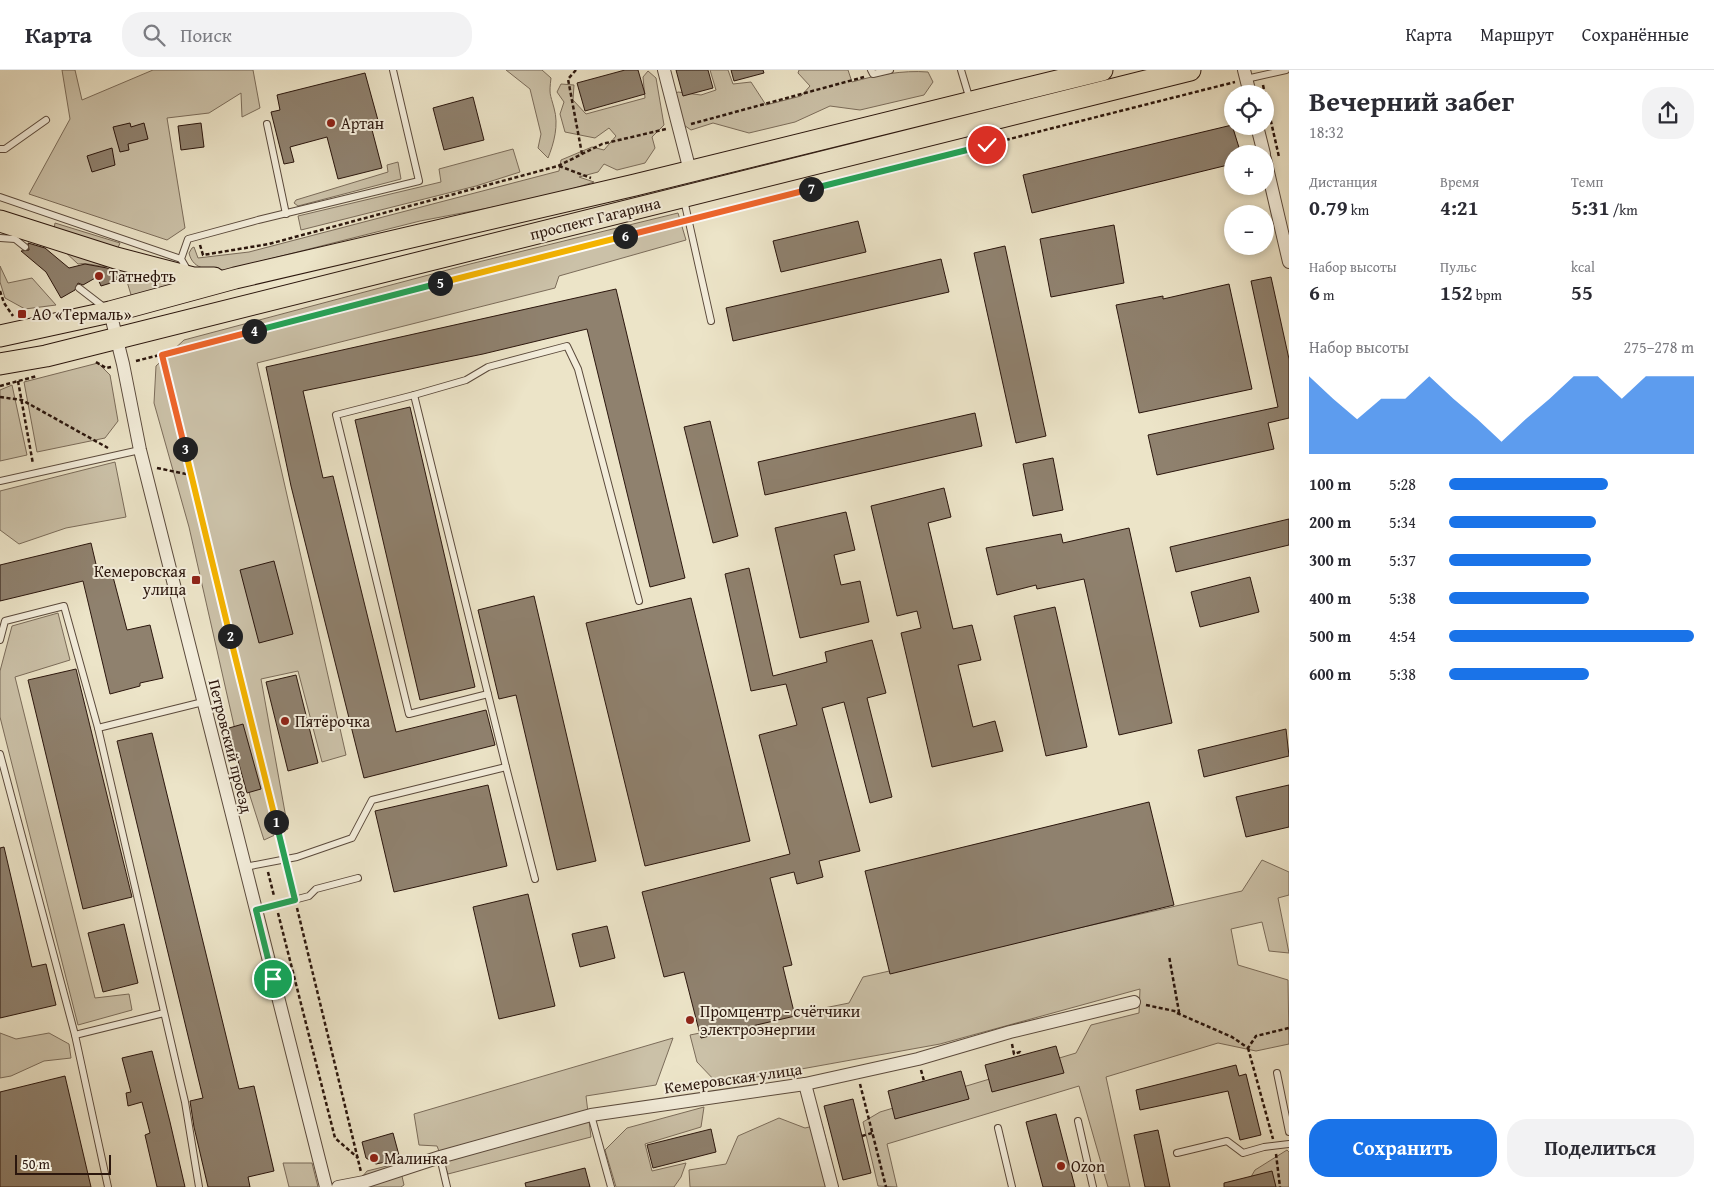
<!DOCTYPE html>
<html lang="ru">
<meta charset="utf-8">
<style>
:root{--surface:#fff;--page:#f2f2f3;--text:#2b2b33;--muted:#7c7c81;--line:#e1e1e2;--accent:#1a73e8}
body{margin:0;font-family:"Gentium Book Plus",serif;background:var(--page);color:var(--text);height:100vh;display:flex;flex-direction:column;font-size:19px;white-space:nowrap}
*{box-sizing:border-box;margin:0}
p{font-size:16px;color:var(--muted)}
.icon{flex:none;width:28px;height:28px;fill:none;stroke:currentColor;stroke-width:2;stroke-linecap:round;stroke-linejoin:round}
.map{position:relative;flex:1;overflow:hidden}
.drawer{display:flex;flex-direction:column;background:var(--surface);width:425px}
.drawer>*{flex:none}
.controls{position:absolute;left:1224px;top:15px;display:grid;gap:10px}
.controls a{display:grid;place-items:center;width:50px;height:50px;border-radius:50%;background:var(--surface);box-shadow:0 2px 8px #0003;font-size:25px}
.scale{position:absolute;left:15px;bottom:12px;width:96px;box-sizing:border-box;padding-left:5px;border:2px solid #2b160d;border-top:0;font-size:14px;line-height:18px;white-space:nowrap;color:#2b160d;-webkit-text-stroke:4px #f3eddb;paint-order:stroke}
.pin{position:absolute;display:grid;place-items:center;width:42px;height:42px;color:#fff;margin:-21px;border:2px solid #fff;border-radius:50%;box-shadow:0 1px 5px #0007}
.km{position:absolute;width:25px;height:25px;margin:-12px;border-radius:50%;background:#222;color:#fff;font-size:14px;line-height:25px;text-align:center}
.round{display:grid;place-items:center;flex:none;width:52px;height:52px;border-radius:20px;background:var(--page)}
.overview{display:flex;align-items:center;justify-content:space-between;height:85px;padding:0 20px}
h1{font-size:28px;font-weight:800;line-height:38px}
.stats{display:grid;grid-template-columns:repeat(3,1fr);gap:8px;height:85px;padding:5px 20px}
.stats div{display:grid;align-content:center}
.stats b{font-size:21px;font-weight:800}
.stats small{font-size:14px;font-weight:400}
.stats p{font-size:14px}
.chart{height:140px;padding:10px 20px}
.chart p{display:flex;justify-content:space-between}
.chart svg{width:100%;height:90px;margin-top:5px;fill:var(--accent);opacity:.7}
.button{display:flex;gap:10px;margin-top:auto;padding:10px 20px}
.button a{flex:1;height:58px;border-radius:20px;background:var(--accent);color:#fff;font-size:20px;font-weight:800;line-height:58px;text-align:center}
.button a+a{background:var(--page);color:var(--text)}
ul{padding:0 20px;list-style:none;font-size:16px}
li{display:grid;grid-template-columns:80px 60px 1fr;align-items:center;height:38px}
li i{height:12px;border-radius:6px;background:var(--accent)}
header{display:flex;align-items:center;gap:30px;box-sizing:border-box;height:70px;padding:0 25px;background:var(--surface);border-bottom:1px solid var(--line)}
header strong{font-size:24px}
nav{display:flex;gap:28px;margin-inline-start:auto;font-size:18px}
.search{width:350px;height:45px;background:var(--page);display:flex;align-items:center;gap:12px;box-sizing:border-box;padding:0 18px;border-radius:20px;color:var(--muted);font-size:19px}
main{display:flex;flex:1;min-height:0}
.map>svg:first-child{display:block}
.green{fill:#cbc1a8;stroke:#7b6c5a}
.building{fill:#8f816e;stroke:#2b160d}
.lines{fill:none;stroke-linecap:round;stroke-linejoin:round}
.service-casing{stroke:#5b4a3c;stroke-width:8}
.minor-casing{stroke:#5b4a3c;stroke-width:14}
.primary-casing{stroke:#2b160d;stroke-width:23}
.path{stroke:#2b160d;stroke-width:2.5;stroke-dasharray:4 2.5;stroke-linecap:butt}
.service{stroke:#f3eddb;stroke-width:6}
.minor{stroke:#f3eddb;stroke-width:12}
.primary{stroke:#ece4c8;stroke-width:21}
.split-1-casing{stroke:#fff;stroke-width:10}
.split-2-casing{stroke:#fff;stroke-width:10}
.split-3-casing{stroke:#fff;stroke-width:10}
.split-4-casing{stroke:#fff;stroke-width:10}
.split-5-casing{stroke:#fff;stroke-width:10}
.split-6-casing{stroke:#fff;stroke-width:10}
.split-7-casing{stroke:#fff;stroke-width:10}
.split-8-casing{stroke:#fff;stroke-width:10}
.split-1{stroke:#22a559;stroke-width:6}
.split-2{stroke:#f5b400;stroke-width:6}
.split-3{stroke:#f5b400;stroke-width:6}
.split-4{stroke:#f0652b;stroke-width:6}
.split-5{stroke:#22a559;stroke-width:6}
.split-6{stroke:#f5b400;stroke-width:6}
.split-7{stroke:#f0652b;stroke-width:6}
.split-8{stroke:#22a559;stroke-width:6}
.poi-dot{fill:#8f2418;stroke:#f3eddb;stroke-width:2}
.labels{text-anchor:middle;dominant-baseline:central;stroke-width:4;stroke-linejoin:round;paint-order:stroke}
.poi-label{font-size:16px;fill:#2b160d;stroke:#f3eddb;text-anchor:start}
.street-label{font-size:16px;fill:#2b160d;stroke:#f3eddb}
</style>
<header>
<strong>Карта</strong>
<div class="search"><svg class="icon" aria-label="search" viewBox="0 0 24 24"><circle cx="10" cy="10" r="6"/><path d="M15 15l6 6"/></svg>Поиск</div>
<nav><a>Карта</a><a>Маршрут</a><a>Сохранённые</a></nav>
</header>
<main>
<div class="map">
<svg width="1289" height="1117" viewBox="0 0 1289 1117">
<rect width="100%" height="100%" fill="#ece4c8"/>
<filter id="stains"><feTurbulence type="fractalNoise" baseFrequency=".004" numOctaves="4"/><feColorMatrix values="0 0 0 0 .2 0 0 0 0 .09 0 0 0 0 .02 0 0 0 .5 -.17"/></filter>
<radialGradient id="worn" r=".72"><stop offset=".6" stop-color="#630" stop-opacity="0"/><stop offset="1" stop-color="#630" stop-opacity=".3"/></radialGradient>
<g class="green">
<path d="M62,0h13l7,30 71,-30h100l7,38 -18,9 -1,-24 -32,20 -42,5 18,110 -18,12 -138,-46 41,-75z"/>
<path d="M506,0h36l9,8c-2,17 -1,15 3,30 5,17 0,35 -6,50l-10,-10 3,-14 -11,-45z"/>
<path d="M710,0h18l5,14 18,-2 15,23 35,-9 9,-10 -12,-13 1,-3h49l4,12c25,-7 50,-12 76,-10l5,10 -9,13 -64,15 -30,-4 -35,16 -46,11 -36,-10 -22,7 -20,-14 -4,-17 11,-7 23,3 15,-5z"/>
<path d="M648,1l8,7 8,47 -12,12 3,11 -10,15 -28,7 -13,-6 -6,8 -19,5 15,5 -48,15 -126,24 -194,49c-15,0 -33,1 -37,-17l3,-5 2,-1 4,11 51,-6 310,-81 2,-11 31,-13 12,3 12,-14 -7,-8 -14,10 -30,-6 -5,-18 4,-12 -7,-10 4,-8 13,1 -1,15 13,14 59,-16 -2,-21z"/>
<path d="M513,79l7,23 -44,14 -175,44 -3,-14 143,-34 -2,-13z"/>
<path d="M398,92l3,17 -103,27 -4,-3 2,-3 92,-28 -1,-7z"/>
<path d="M678,143l8,27 -127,36 -4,12 -298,75 89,392 -24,7 -24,-91 -37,8 27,150 -24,11 -14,-44 -61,-269 -35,-124 2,-37 28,-26 286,-76z"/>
<path d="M55,153l65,20 -3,7 -63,-21z"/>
<path d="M63,180l125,34 -56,14 -7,-23 -13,-5 -2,-4c-11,2 -21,-4 -32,-2z"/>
<path d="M0,196l8,17 24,-5 24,27 -31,4 -20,-11 -5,-16z"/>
<path d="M98,293l12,12 8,46 -13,17 -68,14 -13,-70z"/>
<path d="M12,315l15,70 -27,6v-71z"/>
<path d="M115,392l11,55 -60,11 -47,16 -19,-14v-39z"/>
<path d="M58,543l12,47 -55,17 80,321 34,-4 3,16 -54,15 -78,-308v-46l12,-45z"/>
<path d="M1262,790l27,12v23l-11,3 11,55 -20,-2 -7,-29 -31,7 7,36 50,15 1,64 -33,7 -38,-8 -112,34 24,110h-22l-29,-101 -192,58 10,43 -19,-1 -15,-64 17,-10 196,-59 15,-28 48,-12 1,-24 -200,55 -222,40 -21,-22 -7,-27 159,-32 14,-26 379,-86z"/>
<path d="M0,963l16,6 33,-6 20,11 2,14 -27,3 -33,15 -11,2z"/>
<path d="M673,968l-17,47 -70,11 5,41 -143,37 -11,-28 -18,-1 -5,-31z"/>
<path d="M704,1037l-3,20 -56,17 7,27 34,-8 -5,14 -7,10h-58l-11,-37 22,-22z"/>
<path d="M779,1048l26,10 17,-4 16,63h-148l-1,-17 37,-6 12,-28z"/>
<path d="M1287,1080l2,2v35h-44l10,-17z"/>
<path d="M283,1093h29l6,24h-29z"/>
<path d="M399,1093l5,22 -3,2h-47l13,-16z"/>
</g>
<g class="building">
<path d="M625,0h13l7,24 -60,17 -8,-28z"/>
<path d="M676,0h32l5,18 -30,8z"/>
<path d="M731,0h32l1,3 -30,8z"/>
<path d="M365,3l14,51 -8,2 11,42 -44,11 -11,-42 -37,10 4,15 -10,2 -13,-52 9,-2 -3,-15z"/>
<path d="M473,27l11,43 -40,10 -11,-42z"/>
<path d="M130,53l1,4 13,-4 4,16 -20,5 1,6 -9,2 -7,-25z"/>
<path d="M201,53l3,24 -23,3 -3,-24z"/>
<path d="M1232,55l9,29h-9v10l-200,49 -9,-38z"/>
<path d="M112,78l3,17 -23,7 -5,-16z"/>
<path d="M858,151l8,31 -85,20 -8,-31z"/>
<path d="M1114,155l10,58 -73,14 -11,-58z"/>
<path d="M28,173l17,5 24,20 16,-4 22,4 14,7 -7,7 -13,4 -4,-9 -14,8 -5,-2 -3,7 -14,8 -15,-26 -25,-21 8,-1z"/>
<path d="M1005,176l41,190 -30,7 -42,-190z"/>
<path d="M941,189l8,33 -216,49 -7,-33z"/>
<path d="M1271,207l18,82v59l-21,5 6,26 -117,26 -9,-40 130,-28 -27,-126z"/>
<path d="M1229,214l23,105 -113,24 -23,-108 47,-9v3z"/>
<path d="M616,219l69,289 -35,9 -63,-258 -104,25 -180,37 20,87 10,-2 63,256 90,-22 9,35 -131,33 -73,-292 -25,-119z"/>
<path d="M410,337l65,280 -55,13 -65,-280z"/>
<path d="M975,343l7,33 -217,49 -7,-33z"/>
<path d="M710,351l28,115 -25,7 -29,-116z"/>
<path d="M1053,388l10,52 -30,6 -10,-52z"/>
<path d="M944,418l7,29 -23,6 25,106 19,-4 9,35 -23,5 15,62 22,-6 8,30 -71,16 -31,-134 20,-5 -4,-17 -20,5 -26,-110z"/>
<path d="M846,442l9,38 -21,5 7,30 19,-4 9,41 -69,16 -25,-110z"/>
<path d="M1289,449v26l-113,27 -6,-25z"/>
<path d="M1129,458l43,195 -53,12 -35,-156 -47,10 -1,-4 -39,10 -11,-47 75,-14 2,9z"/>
<path d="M91,473l8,34 13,-4 15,57 23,-5 13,53 -23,5v3l-30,8 -27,-113 -83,20v-36z"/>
<path d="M274,491l19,73 -34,9 -19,-73z"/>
<path d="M749,498l24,108 54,-14 -2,-10 47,-12 14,53 -19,5 25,99 -22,6 -26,-101 -22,6 38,143 -41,10 4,16 -26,7 -3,-12 -24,6 22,87 -9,2 12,49 -94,22 -17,-66 -20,5 -22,-85 148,-38 -31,-119 38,-10 -11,-41 -35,7 -26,-117z"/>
<path d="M1250,507l9,35 -59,15 -9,-35z"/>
<path d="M534,526l62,265 -39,9 -41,-175 -17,4 -21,-89z"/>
<path d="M691,528l59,243 -105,25 -59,-243z"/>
<path d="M1055,537l32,140 -41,9 -32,-140z"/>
<path d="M76,599l56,228 -49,12 -55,-229z"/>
<path d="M296,605l22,88 -30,8 -22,-89z"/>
<path d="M243,654l18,65 -14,4 -18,-65z"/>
<path d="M1286,659l3,27 -85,21 -6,-27z"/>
<path d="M152,663l87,356 15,-3 20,85 -26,6 2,10h-42l-14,-60 -4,-26 13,-3 -86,-357z"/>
<path d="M488,715l19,81 -113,26 -19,-81z"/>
<path d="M1289,715v42l-43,10 -10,-40z"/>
<path d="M1149,732l25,103 -284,69 -25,-103z"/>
<path d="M4,777l28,120 14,-3 10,41 -56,13v-170z"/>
<path d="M528,824l27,112 -56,13 -26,-112z"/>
<path d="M124,854l14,59 -35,9 -15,-59z"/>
<path d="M607,856l8,32 -35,9 -8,-33z"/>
<path d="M1056,976l8,27 -72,19 -7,-27z"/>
<path d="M152,981l18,71 15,65h-28l-12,-52 5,-2 -8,-31 -14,4 -2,-13 5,-1 -9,-34z"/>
<path d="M1236,995l3,11 7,-2 15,61 -21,5 -12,-49 -88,19 -4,-20z"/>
<path d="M961,1001l8,28 -74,20 -7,-28z"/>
<path d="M65,1006l26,111h-91v-95z"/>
<path d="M853,1029l18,74 -28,7 -19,-74z"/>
<path d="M1056,1044l19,73h-32l-14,-53 -3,-12z"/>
<path d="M711,1059l5,23 -63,16 -6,-23z"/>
<path d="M1158,1060l12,57h-25l-11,-52z"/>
<path d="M393,1063l7,26 -24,5 -10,-6 -4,-16z"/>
<path d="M585,1098l5,19h-64l-1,-4z"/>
<path d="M1272,1101l4,16h-52v-4z"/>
</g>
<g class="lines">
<g class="service-casing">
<g id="service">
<path d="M871,0l2,4 17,-4"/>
<path d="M961,0l9,30"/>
<path d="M1246,9l40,-9"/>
<path d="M267,54l19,90"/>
<path d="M0,79h5l41,-29"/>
<path d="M0,127l181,62"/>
<path d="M684,130l27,121"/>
<path d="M0,168l15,1 10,8"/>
<path d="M188,201l-7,-12 7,-20 70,-19 161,-39 -26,-111"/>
<path d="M79,218l26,20"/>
<path d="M414,325l-78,20 73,299 79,-20"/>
<path d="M0,411l140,-31"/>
<path d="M0,570l5,-19 59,-15 34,122 87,374 14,85"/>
<path d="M98,658l105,-26"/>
<path d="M0,684l75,281 33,152"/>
<path d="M245,797l52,-10 55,-19 20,-38 134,-33"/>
<path d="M535,809l-29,-112 -92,-372 52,-15 22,-13 79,-21 11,23 61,232"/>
<path d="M256,840l53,-14 7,-7 42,-11"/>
<path d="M75,965l89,-22"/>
<path d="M1277,1003l12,59"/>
<path d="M591,1045l20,72"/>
<path d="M1078,1051l15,66"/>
<path d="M998,1058l14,59"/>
<path d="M1177,1083l50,-12 16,12 21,-6 25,-3"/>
<path d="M440,1087l7,30"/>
</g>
</g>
<g class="minor-casing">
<g id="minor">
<path d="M664,0l26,101"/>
<path d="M1244,0l6,24"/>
<path d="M1257,56l7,28"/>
<path d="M1265,89l24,103"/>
<path d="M110,242l13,52 17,86 186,737"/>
<path d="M805,1014l27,103"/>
<path d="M338,1117l26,-5 76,-25 151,-42 214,-31 113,-25 92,-27 124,-30"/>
</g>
</g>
<g class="primary-casing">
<g id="primary">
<path d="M0,151l116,37 77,20h21"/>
<path d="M0,266l110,-24 125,-34 400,-93 467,-115"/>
<path d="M0,294l46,-8 1144,-286"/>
</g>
</g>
<g class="path">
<path d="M576,0l-8,9 14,75"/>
<path d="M1263,15l2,9"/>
<path d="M1265,25l14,62"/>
<path d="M691,54l173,-47"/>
<path d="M559,96l32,12"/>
<path d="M697,148l538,-136"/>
<path d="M200,175l3,10 66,-11 289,-78 44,-22 64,-15"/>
<path d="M0,221l4,12 9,13"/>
<path d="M163,285l120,496"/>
<path d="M136,291l544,-139"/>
<path d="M96,292l10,6 5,-1"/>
<path d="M18,311l15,83"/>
<path d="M0,316l37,-10"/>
<path d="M0,327l22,3 86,48"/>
<path d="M157,398l34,7"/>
<path d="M287,799l6,24"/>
<path d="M268,802l6,24"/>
<path d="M297,838l64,264"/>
<path d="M278,843l57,225 23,20"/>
<path d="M1146,935l33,7 -10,-56"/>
<path d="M1177,943l55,24 16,11 8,-12 33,-8"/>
<path d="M1012,974l2,10 6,-2 1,3"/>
<path d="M1248,978l25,91"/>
<path d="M921,1000l3,11"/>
<path d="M860,1014l26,103"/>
<path d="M862,1066l10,-3"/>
<path d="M1276,1084l4,33"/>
</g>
<use href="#service" class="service"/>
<use href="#minor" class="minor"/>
<use href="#primary" class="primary"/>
</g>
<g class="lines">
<g class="split-1-casing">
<path id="split-1" d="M273,909l-17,-69 39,-10 -19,-78"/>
</g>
<g class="split-2-casing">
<path id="split-2" d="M230,566l46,186"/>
</g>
<g class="split-3-casing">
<path id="split-3" d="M185,379l45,187"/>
</g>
<g class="split-4-casing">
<path id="split-4" d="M185,379l-23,-94 92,-24"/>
</g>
<g class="split-5-casing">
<path id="split-5" d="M254,261l186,-48"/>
</g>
<g class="split-6-casing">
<path id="split-6" d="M440,213l185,-47"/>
</g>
<g class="split-7-casing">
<path id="split-7" d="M625,166l186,-47"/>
</g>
<g class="split-8-casing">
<path id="split-8" d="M811,119l176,-44"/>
</g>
<use href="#split-1" class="split-1"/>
<use href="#split-2" class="split-2"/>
<use href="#split-3" class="split-3"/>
<use href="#split-4" class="split-4"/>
<use href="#split-5" class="split-5"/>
<use href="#split-6" class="split-6"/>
<use href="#split-7" class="split-7"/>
<use href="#split-8" class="split-8"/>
</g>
<g class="poi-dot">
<circle cx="331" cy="53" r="5"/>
<circle cx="99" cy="206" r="5"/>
<rect x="17" y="239" width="10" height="10" rx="2.5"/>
<rect x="191" y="505" width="10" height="10" rx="2.5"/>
<circle cx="285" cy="651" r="5"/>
<circle cx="690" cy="950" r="5"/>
<circle cx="374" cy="1088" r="5"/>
<circle cx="1061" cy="1096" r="5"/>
</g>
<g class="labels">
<g class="poi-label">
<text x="341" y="53">Артан</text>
<text x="109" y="206">Татнефть</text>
<text x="32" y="244">АО «Термаль»</text>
<text x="186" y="501" text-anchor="end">Кемеровская<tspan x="186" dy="18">улица</tspan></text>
<text x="295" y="651">Пятёрочка</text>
<text x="700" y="941">Промцентр - счётчики<tspan x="700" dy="18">электроэнергии</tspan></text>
<text x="384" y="1088">Малинка</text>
<text x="1071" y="1096">Ozon</text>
</g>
<g class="street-label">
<text transform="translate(595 148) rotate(-14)">проспект Гагарина</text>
<text transform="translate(231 676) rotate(76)">Петровский проезд</text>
<text transform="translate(733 1008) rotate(-8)">Кемеровская улица</text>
</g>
</g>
<rect width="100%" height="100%" filter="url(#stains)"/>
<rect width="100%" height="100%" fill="url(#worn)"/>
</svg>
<div class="controls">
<a><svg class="icon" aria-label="locate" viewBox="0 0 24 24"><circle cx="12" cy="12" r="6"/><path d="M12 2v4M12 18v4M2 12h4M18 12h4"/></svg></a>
<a>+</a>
<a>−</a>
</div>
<div class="scale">50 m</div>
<div class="pin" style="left:273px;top:909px;background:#1e9e55"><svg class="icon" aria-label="arrive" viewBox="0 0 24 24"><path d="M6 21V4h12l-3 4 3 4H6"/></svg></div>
<div class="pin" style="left:987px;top:75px;background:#d93025"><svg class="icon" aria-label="check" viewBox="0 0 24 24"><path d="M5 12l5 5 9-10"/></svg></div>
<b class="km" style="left:276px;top:752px">1</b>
<b class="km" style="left:230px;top:566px">2</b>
<b class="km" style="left:185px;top:379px">3</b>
<b class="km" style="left:254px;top:261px">4</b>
<b class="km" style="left:440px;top:213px">5</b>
<b class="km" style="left:625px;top:166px">6</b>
<b class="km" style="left:811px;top:119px">7</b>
</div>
<section class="drawer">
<div class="overview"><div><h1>Вечерний забег</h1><p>18:32</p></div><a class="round"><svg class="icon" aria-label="share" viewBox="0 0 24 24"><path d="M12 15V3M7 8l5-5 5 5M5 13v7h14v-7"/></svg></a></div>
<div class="stats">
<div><p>Дистанция</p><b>0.79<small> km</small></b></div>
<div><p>Время</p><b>4:21</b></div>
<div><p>Темп</p><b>5:31<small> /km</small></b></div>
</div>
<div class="stats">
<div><p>Набор высоты</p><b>6<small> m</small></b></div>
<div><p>Пульс</p><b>152<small> bpm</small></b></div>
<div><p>kcal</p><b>55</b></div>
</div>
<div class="chart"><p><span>Набор высоты</span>275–278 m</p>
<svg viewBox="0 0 160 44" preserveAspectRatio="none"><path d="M0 44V6L10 17L20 27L30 17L40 17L50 6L60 17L70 27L80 38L90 27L100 17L110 6L120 6L130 17L140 6L150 6L160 6V44z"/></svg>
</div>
<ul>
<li><b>100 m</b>5:28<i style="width:65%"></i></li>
<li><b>200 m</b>5:34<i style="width:60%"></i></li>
<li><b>300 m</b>5:37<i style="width:58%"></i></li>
<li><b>400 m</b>5:38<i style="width:57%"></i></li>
<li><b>500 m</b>4:54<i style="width:100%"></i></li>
<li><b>600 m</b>5:38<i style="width:57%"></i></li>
</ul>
<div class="button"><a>Сохранить</a><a>Поделиться</a></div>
</section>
</main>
